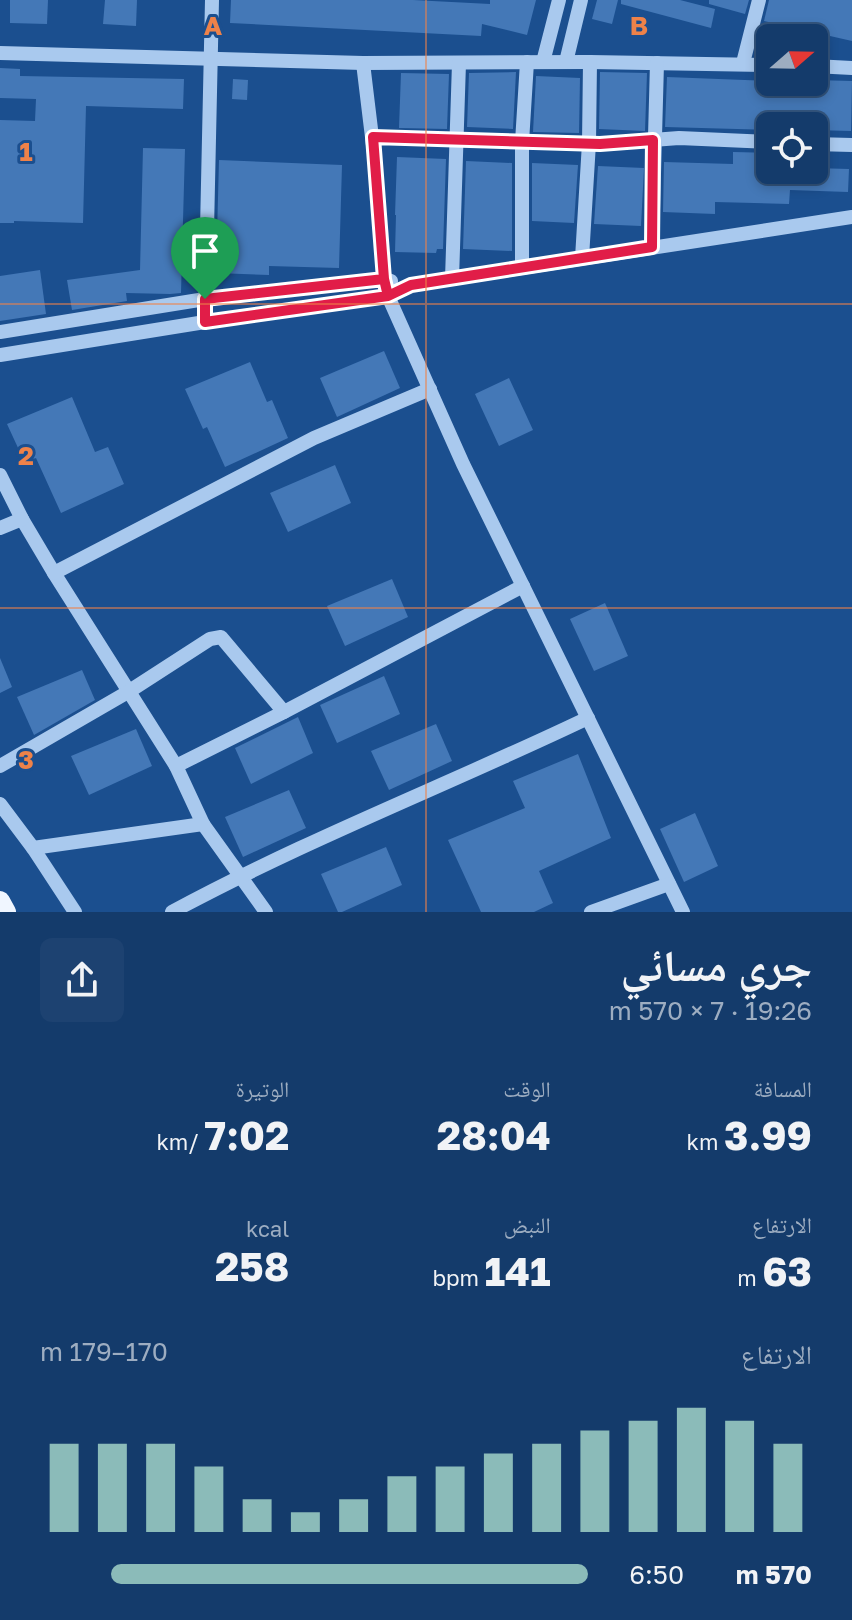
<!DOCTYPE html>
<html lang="ar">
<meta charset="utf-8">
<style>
:root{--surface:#143b6b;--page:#1d4271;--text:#f1f3f6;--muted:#9dadc1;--line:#33557e;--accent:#8bbbb9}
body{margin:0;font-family:"Golos Text","Noto Naskh Arabic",sans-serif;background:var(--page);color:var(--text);direction:rtl;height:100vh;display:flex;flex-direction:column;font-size:30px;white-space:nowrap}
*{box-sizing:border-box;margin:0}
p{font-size:26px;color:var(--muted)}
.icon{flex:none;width:44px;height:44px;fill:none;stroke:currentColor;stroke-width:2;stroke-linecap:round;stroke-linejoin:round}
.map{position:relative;height:912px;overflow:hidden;direction:ltr}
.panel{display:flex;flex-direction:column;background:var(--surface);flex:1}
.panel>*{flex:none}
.needle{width:52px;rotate:70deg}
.fabs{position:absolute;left:756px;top:24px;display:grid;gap:16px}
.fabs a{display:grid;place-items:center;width:72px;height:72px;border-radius:12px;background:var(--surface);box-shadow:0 4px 12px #0003,0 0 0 2px var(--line);font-size:40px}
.pin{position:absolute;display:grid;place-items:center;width:68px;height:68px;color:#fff;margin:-82px -34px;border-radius:50% 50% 50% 0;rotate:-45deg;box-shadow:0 0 8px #0007}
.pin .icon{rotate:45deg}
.round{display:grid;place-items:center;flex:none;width:84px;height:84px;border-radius:12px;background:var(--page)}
.headline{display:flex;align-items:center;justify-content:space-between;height:136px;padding:0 40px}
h1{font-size:44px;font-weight:700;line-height:60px}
.stats{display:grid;grid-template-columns:repeat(3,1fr);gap:12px;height:136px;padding:8px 40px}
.stats div{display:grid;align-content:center}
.stats b{font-size:40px;font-weight:700}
.stats small{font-size:22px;font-weight:400}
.stats p{font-size:22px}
.chart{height:224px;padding:16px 40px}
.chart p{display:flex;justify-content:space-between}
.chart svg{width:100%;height:144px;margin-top:8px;stroke:var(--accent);stroke-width:6}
ul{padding:0 40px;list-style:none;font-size:26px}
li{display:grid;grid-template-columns:128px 96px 1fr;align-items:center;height:60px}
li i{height:20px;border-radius:10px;background:var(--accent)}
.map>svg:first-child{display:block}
.building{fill:#4478b7}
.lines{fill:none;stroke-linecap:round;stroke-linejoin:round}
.minor{stroke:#a9c9ee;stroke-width:14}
.major{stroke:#f0f6ff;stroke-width:20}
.route-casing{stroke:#fff;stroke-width:16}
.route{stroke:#e11d48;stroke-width:10}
.grid{fill:none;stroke:#ee8249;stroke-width:2;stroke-opacity:0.55}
.grid-label{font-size:26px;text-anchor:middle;font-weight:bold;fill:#ee8249;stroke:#1b4f8f;stroke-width:6;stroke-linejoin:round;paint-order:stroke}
</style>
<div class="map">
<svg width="852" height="912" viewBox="0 0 852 912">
<rect width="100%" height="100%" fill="#1b4f8f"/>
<g class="building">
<path d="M10,0h38l-1,24 -37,-1z"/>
<path d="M105,0h32l-1,26 -33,-2z"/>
<path d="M231,0h182l77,4v-4h46l-9,35 -45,-11 -1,12 -251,-13z"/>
<path d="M597,0h21l-6,24 -20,-5z"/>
<path d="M621,0h59l35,9 -4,19 -90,-24z"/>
<path d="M709,0h40l-4,14 -36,-10z"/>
<path d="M769,0h83v41l-88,-20z"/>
<path d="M0,68l20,1v7l164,3 -1,30 -97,-3 -3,117 -69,-2v2h-14v-103l35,1 1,-22 -36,-1z"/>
<path d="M516,72l-3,57 -46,-2 2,-54z"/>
<path d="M600,72l47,1 -2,58 -46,-2z"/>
<path d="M401,73l48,1 -2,55 -48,-1z"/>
<path d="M536,76l44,2 -1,55 -46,-1z"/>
<path d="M667,77l103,4v1h44v-2l38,1 -1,50 -37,-1v-4h-44v4l-105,-3z"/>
<path d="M233,79l15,1 -1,20 -15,-1z"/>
<path d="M143,148l42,1 -4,144 -11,1 -44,-1 1,8 -55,9 -5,-30 73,-10z"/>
<path d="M733,152l37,1v17h44v-2l35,1 -1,23 -58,-2 -1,14 -74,-2v12l-52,-2 1,-50 69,2z"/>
<path d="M397,157l49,2 -3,90h-6l-1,4 -41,-1 1,-37h-1z"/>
<path d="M219,160l123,5 -3,103 -70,-2v9l-53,-2z"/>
<path d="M466,161l46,2v88l-49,-2z"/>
<path d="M532,163l46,2 -4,58 -42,-2z"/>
<path d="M598,166l46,2 -3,58 -47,-2z"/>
<path d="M40,270l6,44 -46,7v-45z"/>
<path d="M384,351l16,37 -63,29 -17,-39z"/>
<path d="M250,362l17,40 5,-2 16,38 -63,29 -18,-40 -4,2 -18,-40z"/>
<path d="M509,378l24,52 -34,16 -24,-52z"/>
<path d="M72,397l23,55 13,-5 16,37 -63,29 -25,-55 -11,5 -18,-39z"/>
<path d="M335,465l16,38 -63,29 -18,-39z"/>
<path d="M392,579l16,38 -63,29 -18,-40z"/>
<path d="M605,603l23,53 -34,15 -24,-52z"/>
<path d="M0,658l12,29 -12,6z"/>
<path d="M82,670l13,30 -61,35 -17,-38z"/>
<path d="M384,676l16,38 -63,29 -17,-38z"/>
<path d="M298,717l15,36 -62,31 -16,-36z"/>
<path d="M436,724l16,37 -63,29 -18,-39z"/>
<path d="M136,729l16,37 -63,29 -18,-39z"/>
<path d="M578,754l33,84 -72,33 14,32 -19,9h-53l-33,-72 77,-32 -12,-27z"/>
<path d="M289,790l17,38 -63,29 -18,-40z"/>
<path d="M695,813l23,53 -34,16 -24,-53z"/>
<path d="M386,847l16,38 -60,27h-4l-17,-38z"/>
</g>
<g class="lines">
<g class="minor">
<path d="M0,53l363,10 227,-1 180,3"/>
<path d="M543,62l16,-62"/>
<path d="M566,62l15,-62"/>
<path d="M363,63l12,99 9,117 4,17 75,168 220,448"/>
<path d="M743,63l16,-63"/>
<path d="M814,66l38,2"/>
<path d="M373,137l227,7 79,-6 91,4"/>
<path d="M814,144l38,1"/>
<path d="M652,247l5,-184"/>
<path d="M582,258l7,-115 1,-81"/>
<path d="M522,268v-126l5,-80"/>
<path d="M452,279l7,-216"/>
<path d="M205,322l7,-322"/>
<path d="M0,332l205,-33 179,-20 7,2"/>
<path d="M0,355l205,-33 183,-26 23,-11 441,-68"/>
<path d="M0,475l22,44 32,54 122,193 27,58 63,88"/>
<path d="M0,528l22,-9"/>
<path d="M54,573l260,-135 116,-49"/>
<path d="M0,766l128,-74 82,-53 11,-2 63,75"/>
<path d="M176,766l108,-54 239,-126"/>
<path d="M0,804l33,44 42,64"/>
<path d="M33,848l170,-24"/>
<path d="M172,912c135,-73 278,-128 416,-194"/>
<path d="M591,912l78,-28"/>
</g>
<path class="major" d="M0,901l6,11"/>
</g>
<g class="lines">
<g class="route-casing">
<path id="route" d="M205,299l179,-20 4,17 23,-11 241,-38 1,-107 -53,4 -227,-7 11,142 4,17 -183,26v-23"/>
</g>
<use href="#route" class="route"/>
</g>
<path class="grid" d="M426,0v912M0,304h852M0,608h852"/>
<g class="grid-label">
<text x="213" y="35">A</text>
<text x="639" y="35">B</text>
<text x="26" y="161">1</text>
<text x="26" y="465">2</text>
<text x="26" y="769">3</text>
</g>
</svg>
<div class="fabs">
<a><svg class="needle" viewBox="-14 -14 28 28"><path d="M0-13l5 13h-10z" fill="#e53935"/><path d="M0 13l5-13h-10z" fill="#9dadc1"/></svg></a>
<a><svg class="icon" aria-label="locate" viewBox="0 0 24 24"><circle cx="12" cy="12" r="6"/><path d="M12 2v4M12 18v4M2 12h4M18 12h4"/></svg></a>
</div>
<div class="pin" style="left:205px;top:299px;background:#1e9e55"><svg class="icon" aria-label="arrive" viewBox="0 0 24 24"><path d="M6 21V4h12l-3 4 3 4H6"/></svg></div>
</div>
<section class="panel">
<div class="headline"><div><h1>جري مسائي</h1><p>19:26 · 7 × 570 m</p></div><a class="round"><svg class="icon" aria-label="share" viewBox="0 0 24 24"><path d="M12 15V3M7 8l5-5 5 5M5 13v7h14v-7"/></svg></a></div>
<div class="stats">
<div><p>المسافة</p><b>3.99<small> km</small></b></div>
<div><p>الوقت</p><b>28:04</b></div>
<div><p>الوتيرة</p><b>7:02<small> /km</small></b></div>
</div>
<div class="stats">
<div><p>الارتفاع</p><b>63<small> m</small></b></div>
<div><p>النبض</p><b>141<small> bpm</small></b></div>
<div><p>kcal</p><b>258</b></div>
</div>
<div class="chart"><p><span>الارتفاع</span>170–179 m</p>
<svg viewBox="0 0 160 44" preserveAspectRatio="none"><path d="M5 44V17M15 44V17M25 44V17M35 44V24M45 44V34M55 44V38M65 44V34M75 44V27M85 44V24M95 44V20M105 44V17M115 44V13M125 44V10M135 44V6M145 44V10M155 44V17"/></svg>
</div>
<ul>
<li><b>570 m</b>6:50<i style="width:87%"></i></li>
</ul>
</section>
